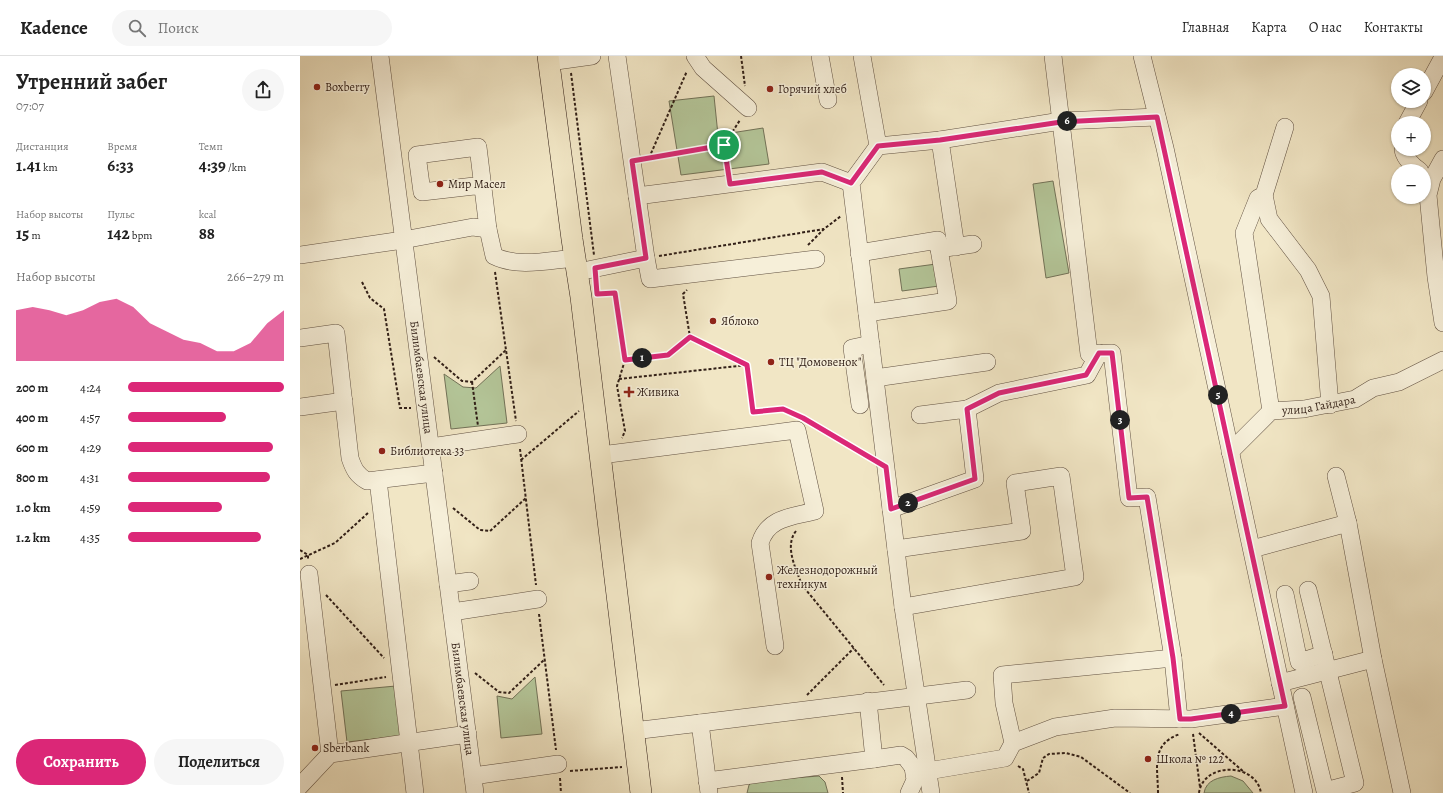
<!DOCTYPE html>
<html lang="ru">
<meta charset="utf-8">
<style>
:root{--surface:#fff;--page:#f6f6f6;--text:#222;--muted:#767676;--line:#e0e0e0;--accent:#db2777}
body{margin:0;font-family:Alegreya,serif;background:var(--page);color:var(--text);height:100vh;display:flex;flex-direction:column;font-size:15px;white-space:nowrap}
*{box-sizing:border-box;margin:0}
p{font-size:13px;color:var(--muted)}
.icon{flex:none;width:22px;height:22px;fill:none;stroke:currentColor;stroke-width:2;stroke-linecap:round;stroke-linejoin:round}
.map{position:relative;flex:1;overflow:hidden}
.side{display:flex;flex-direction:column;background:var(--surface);width:300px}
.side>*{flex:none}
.controls{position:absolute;left:1091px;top:12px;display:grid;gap:8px}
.controls a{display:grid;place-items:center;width:40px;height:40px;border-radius:50%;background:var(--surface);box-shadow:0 1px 3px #0004;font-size:20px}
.pin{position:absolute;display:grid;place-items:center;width:34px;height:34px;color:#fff;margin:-17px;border:2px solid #fff;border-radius:50%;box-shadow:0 1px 4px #0007}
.km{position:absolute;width:20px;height:20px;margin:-10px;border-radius:50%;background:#222;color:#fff;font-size:11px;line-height:20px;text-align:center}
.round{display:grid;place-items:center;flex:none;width:42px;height:42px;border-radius:21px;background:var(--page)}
.overview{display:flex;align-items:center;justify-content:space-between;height:68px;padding:0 16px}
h1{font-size:22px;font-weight:700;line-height:30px}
.figures{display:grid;grid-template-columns:repeat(3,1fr);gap:6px;height:68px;padding:4px 16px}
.figures div{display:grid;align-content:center}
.figures b{font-size:17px;font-weight:700}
.figures small{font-size:11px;font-weight:400}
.figures p{font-size:11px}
.chart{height:112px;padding:8px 16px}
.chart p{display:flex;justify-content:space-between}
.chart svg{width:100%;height:72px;margin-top:4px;fill:var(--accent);opacity:.7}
.cta{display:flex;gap:8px;margin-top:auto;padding:8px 16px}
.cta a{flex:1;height:46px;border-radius:24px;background:var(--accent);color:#fff;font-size:16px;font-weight:700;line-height:46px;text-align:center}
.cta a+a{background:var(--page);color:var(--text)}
ul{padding:0 16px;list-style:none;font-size:13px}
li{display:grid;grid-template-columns:64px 48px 1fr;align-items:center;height:30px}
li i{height:10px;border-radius:5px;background:var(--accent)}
header{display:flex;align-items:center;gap:24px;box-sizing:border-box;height:56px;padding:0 20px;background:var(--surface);border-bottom:1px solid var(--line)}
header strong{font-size:19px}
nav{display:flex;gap:22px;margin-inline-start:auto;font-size:14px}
.search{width:280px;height:36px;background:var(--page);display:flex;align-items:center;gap:10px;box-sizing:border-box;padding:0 14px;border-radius:22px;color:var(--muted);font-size:15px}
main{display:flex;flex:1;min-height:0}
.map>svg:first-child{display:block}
.green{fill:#b4c699;stroke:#727258}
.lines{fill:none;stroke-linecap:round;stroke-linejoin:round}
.minor-casing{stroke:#615142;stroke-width:18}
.major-casing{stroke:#311f17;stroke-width:22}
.path{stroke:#311f17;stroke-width:2;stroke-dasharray:3 2;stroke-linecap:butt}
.minor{stroke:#f6efd9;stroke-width:17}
.major{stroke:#f1e6c5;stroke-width:21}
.route-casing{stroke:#fff;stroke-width:8}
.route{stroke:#db2777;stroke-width:5}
.poi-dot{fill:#8f2418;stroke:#f6efd9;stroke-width:1.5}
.labels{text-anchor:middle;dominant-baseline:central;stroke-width:3;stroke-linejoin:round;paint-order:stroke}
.poi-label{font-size:12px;fill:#311f17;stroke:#f6efd9;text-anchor:start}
.street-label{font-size:12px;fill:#311f17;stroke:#f6efd9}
</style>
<header>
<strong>Kadence</strong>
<div class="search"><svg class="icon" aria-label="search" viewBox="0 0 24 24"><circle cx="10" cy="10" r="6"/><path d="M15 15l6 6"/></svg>Поиск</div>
<nav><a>Главная</a><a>Карта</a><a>О нас</a><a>Контакты</a></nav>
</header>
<main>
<section class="side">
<div class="overview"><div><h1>Утренний забег</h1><p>07:07</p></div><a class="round"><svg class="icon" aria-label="share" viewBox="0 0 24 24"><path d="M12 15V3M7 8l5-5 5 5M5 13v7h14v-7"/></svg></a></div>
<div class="figures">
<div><p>Дистанция</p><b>1.41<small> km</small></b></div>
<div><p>Время</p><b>6:33</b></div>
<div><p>Темп</p><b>4:39<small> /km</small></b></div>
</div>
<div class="figures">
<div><p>Набор высоты</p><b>15<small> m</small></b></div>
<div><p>Пульс</p><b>142<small> bpm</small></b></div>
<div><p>kcal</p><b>88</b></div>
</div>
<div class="chart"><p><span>Набор высоты</span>266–279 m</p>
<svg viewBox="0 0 160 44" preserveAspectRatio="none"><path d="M0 44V13L10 11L20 13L30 16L40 13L50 8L60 6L70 11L80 21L90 26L100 31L110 33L120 38L130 38L140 33L150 21L160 13V44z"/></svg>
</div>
<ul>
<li><b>200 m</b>4:24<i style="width:100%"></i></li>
<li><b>400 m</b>4:57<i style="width:63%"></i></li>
<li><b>600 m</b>4:29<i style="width:93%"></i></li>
<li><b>800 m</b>4:31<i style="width:91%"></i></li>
<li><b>1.0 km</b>4:59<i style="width:60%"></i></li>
<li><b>1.2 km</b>4:35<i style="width:85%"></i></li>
</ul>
<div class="cta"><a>Сохранить</a><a>Поделиться</a></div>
</section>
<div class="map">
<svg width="1143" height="737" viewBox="0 0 1143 737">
<rect width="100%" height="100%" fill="#f1e6c5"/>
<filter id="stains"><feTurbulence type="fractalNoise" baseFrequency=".005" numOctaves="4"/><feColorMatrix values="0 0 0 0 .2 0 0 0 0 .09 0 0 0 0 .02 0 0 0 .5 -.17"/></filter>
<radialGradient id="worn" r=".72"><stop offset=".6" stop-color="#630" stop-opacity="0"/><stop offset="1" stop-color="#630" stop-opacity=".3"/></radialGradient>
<g class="green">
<path d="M414,40l4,39 45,-7 6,36 -88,11 -12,-74z"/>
<path d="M753,125l16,92 -23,5 -13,-94z"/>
<path d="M636,208l3,22 -37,5 -3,-22z"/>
<path d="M200,310l7,57 -56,6 -7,-55 19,13 13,1z"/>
<path d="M235,621l7,57 -41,4 -4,-42 15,3z"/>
<path d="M96,630l5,50 -54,6 -6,-51z"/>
<path d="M519,720l6,6 3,11h-81l2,-8 4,-4z"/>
<path d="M931,720l12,5 10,12h-49c2,-13 15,-16 27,-17z"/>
</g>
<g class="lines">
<g class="minor-casing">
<g id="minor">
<path id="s1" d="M80,0l95,737"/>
<path d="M395,0l8,12 45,40"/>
<path d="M520,0l8,44"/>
<path d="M562,0l16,90 -27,37 52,424 28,186"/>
<path d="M753,0l36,298 23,-1 17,145 18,-1 26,161 6,61"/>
<path d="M842,0l23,92 139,645"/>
<path d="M249,6l43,-6"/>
<path d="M1124,36l19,-35"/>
<path d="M1107,67l12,-22"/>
<path d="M640,84l16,107"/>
<path d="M578,90l62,-6 121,-19 96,-4"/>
<path d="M1103,93c1,9 10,17 17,22"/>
<path d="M1143,103l-11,20 -4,16 8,82 7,46"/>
<path d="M183,129l-61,7 -5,-37 61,-8 10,82"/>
<path d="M964,139l5,24 39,51 13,26 9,109"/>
<path d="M337,140l185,-24 29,11"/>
<path d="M559,197l79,-13 1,9"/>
<path d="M0,199l103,-15 70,-13 15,2 6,27c24,12 56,4 81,2"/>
<path d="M346,202l4,21 166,-20"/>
<path d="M278,216l68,-14 -29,-202"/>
<path d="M567,257l81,-12 -9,-52 34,-5"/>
<path d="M0,282l36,-5 14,125c4,12 7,17 17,23l67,-8"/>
<path d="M575,322l112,-16"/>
<path d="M560,349l-8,-57 19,-4"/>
<path d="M0,351l44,-6"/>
<path d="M667,353l32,-16 88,-18 12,-22"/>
<path d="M971,355l-27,-178 14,-35 6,-3 21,-68"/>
<path d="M131,391l87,-13"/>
<path id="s2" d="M930,396l41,-41 33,-2 51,-10 18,-11 26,-6 44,-22"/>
<path d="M301,399l196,-25 18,81c-23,6 -47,6 -55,32l15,103"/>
<path d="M1036,420l12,47 25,136 29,134"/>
<path d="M78,424l37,313"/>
<path d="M591,453l84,-30 -8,-70 -47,6"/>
<path d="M596,493l126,-18 -7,-48 46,-7 14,101 -172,30"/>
<path d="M952,493l96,-26"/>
<path d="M9,518l21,180"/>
<path d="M148,528l22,-3"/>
<path d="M985,538l14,68 25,-8"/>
<path d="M152,556l86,-13"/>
<path d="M980,627l93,-24"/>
<path d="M1002,641l23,94 30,-8 -47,-193"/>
<path d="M400,667l267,-33"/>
<path d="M333,675l67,-8 9,70"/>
<path d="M713,687l42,-16 60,-9 76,1 94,-13"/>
<path d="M574,703l27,-4 5,3 7,9 15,4 77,-13 8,-15 -9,-40 -2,-28 171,-17"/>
<path d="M173,720l85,-12"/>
<path d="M407,725l167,-22 -6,-58"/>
<path d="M0,730l30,-32 138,-20"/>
<path d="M609,737l6,-13 -2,-13"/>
</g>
</g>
<g class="major-casing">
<path id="major" d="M248,0l24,183 9,58 60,496"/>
</g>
<g class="path">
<path d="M441,0l4,30"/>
<path d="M271,17l23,182"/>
<path d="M348,102l76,-13"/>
<path d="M349,102l38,-87"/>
<path d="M428,113l-4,-24 16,-25"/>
<path d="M508,189l16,-16 17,-13"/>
<path d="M359,200l165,-27"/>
<path d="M195,216l21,149"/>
<path d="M62,226l8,16 14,11 16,99h11"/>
<path d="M298,238l17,-1 10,67 -8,26 8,45 -3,7"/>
<path d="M390,281l57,27"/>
<path d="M134,301l28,24 10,1 35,-33"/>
<path d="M325,304l43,-5 22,-18 -7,-43 4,-4"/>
<path d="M319,323l128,-14 6,47 30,-3 14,6"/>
<path d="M172,326l6,44"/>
<path d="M509,366l62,37"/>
<path d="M220,393l16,136"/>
<path d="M221,404l58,-49"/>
<path d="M153,452l27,22 10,1 36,-33"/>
<path d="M496,475c-12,15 0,38 6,54l82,100"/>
<path d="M0,494l8,5v4"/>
<path d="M0,503l35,-16 33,-30"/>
<path d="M26,539l58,63"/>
<path d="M239,558l17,136"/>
<path d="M175,617l24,19 10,1 35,-33"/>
<path d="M35,629l51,-8"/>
<path d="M507,639l47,-47"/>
<path d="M899,677l46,40"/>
<path d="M893,678l7,53"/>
<path d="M718,710l5,3 6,24"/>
<path d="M270,715l52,-4"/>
<path d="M542,721l1,16"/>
<path d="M260,722l1,15"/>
<path d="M727,725l12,-8 4,-15 6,-4 17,-1 15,4 49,36"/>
<path d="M858,737c0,-25 -8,-49 22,-59"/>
<path d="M899,737c4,-31 57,-31 62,0"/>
</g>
<use href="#minor" class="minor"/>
<use href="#major" class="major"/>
</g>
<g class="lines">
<g class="route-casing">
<path id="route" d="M857,61l128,589 -94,13h-11l-7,-61 -26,-161 -18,1 -17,-145h-13l-13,22 -87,18 -32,16 8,70 -84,30 -5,-42 -83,-49 -20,-9 -30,3 -6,-47 -57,-28 -22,18 -43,5 -10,-67 -18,1 -2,-26 51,-10 -14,-97 92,-16 6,39 92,-12 29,11 27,-37 62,-6 121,-18z"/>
</g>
<use href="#route" class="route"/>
</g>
<g class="poi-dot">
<circle cx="17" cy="31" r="4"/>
<circle cx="470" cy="33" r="4"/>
<circle cx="140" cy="128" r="4"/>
<circle cx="413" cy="265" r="4"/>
<circle cx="471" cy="306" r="4"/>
<path d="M327 330h4v4h4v4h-4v4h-4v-4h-4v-4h4z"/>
<circle cx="82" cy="395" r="4"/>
<circle cx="469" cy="521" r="4"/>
<circle cx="15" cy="692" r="4"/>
<circle cx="848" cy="703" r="4"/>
</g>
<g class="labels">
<g class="poi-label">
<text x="25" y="31">Boxberry</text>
<text x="478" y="33">Горячий хлеб</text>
<text x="148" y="128">Мир Масел</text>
<text x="421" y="265">Яблоко</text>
<text x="479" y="306">ТЦ "Домовенок"</text>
<text x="337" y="336">Живика</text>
<text x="90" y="395">Библиотека 33</text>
<text x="477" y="514">Железнодорожный<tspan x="477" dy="14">техникум</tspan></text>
<text x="23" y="692">Sberbank</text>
<text x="856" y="703">Школа № 122</text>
</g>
<g class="street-label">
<text stroke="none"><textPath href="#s1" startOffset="324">Билимбаевская улица</textPath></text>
<text stroke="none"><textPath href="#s2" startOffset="106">улица Гайдара</textPath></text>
<text stroke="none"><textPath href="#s1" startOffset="648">Билимбаевская улица</textPath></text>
</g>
</g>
<rect width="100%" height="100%" filter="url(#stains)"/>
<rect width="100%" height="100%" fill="url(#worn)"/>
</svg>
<div class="controls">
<a><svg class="icon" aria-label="layers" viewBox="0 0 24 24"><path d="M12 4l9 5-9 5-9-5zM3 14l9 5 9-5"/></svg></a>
<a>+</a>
<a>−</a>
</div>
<div class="pin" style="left:424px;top:89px;background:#1e9e55"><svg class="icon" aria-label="arrive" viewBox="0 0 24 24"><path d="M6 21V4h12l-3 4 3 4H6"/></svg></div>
<b class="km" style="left:342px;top:302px">1</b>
<b class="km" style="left:608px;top:447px">2</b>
<b class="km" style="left:820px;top:364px">3</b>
<b class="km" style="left:931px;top:658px">4</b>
<b class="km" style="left:918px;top:339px">5</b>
<b class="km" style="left:767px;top:65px">6</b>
</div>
</main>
